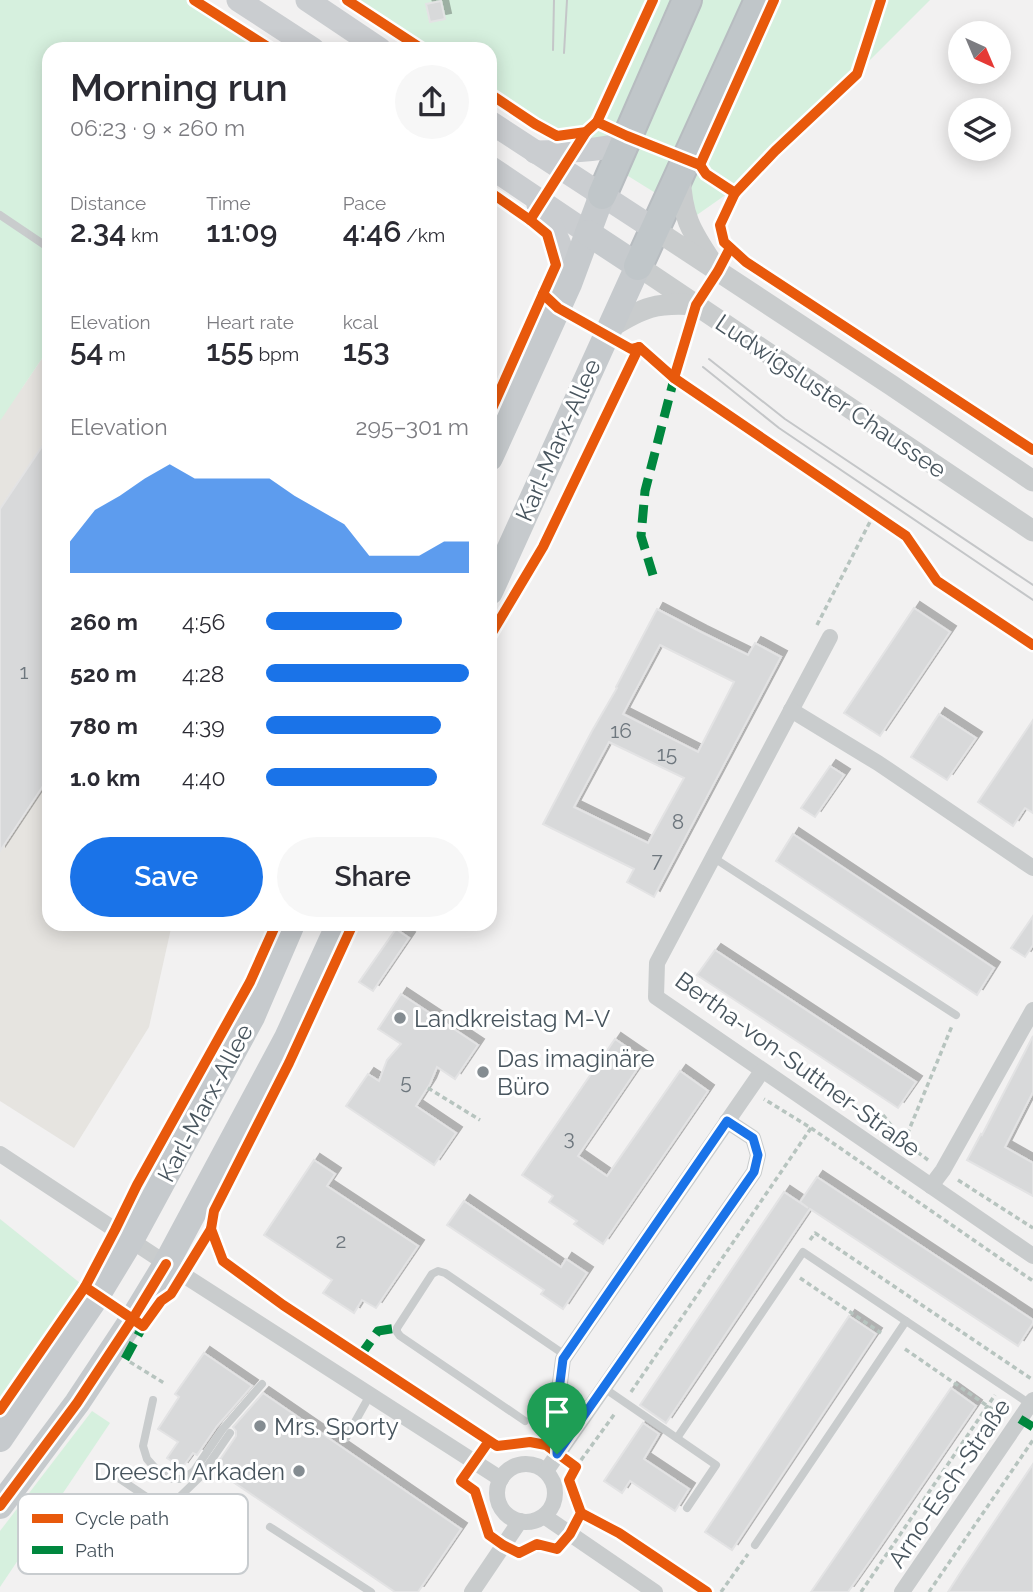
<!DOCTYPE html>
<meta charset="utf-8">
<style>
:root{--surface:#fff;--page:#f7f7f7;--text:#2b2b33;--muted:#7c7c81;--accent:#1a73e8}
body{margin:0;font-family:Raleway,sans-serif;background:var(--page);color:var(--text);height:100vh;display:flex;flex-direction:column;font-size:26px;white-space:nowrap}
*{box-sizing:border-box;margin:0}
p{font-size:23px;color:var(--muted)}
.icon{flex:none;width:38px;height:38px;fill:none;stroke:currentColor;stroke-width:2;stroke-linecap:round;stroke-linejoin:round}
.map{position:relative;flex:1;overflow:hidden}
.sheet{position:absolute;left:42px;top:42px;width:455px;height:889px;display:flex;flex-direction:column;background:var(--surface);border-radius:21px;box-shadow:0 4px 18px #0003}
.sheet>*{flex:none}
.needle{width:46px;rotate:136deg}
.controls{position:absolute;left:948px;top:21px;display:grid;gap:14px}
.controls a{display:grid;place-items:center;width:63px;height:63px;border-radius:50%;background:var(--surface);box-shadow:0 4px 18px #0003;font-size:35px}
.pin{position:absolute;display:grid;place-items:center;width:60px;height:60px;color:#fff;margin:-72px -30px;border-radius:50% 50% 50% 0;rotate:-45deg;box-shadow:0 0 7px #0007}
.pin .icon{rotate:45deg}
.round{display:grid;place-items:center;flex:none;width:74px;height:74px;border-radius:37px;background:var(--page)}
.head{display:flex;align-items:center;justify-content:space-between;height:119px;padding:0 28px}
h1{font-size:38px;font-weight:600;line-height:52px}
.stats{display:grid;grid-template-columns:repeat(3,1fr);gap:10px;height:119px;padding:7px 28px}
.stats div{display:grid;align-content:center}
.stats b{font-size:30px;font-weight:600}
.stats small{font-size:19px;font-weight:400}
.stats p{font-size:19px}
.chart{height:196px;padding:14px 28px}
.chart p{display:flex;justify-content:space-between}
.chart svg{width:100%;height:126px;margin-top:7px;fill:var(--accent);opacity:.7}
.cta{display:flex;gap:14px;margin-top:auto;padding:14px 28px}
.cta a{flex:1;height:80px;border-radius:42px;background:var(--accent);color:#fff;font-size:28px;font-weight:600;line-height:80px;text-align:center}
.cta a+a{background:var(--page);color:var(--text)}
ul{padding:0 28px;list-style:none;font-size:23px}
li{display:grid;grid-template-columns:112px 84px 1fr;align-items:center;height:52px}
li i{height:18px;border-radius:9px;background:var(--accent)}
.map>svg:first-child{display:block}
.commercial{fill:#e6e4e0}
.green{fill:#d6f0de}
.building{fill:#d8d9da;stroke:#e3e3e4;stroke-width:2;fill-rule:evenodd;filter:url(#shadow)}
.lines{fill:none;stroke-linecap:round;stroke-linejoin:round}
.trunk-casing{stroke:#b7bcc0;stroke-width:32}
.path{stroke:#b7c4bf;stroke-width:3.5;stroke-dasharray:5 3.5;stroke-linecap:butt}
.service{stroke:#c9cccd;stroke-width:8}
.minor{stroke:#c9cccd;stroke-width:16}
.tertiary{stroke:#c9cccd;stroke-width:21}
.secondary{stroke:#cacdd0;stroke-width:23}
.primary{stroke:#c6cacd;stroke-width:26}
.trunk{stroke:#c0c6c9;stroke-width:28}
.tram{stroke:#c4c6c8;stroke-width:2}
.quiet{stroke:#00873e;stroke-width:9;stroke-dasharray:18 9;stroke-linecap:butt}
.cycleway-casing{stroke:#fff;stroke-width:15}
.cycleway{stroke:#e8590c;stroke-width:10}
.route-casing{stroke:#fff;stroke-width:14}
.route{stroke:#1a73e8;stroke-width:9}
.poi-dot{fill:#848c91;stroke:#fff;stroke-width:2.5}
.labels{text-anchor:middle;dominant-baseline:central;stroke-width:6;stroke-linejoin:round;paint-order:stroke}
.number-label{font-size:21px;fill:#6e777e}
.street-label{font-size:24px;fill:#48555e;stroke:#fff}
.poi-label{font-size:24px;fill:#48555e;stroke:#fff;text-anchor:start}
.key{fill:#fff;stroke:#c8cccf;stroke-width:2}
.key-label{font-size:19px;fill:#48555e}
</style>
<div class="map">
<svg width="1033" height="1592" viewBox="0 0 1033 1592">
<defs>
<filter id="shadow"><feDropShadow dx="6" dy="-6" stdDeviation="0" flood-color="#0004"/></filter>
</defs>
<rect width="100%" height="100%" fill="#f2f1f1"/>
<path class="commercial" d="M49,348v576h123l-23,103 -75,121 -74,-47v-727l22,14z"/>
<g class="green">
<path d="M0,0h194l77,49h-222v299l-49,73z"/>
<path d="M357,0h573l-59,59 -137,130 -40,28 -204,-127v-41h-61z"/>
<path d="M0,1219l85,68 -85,123z"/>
<path d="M92,1411l18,12 -110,164v-56z"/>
</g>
<g class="building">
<path d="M441,1l4,18 -15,3 -4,-18z"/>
<path d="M49,436v341l-49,74v-342z"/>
<path d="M914,608l36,24 -70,104 -36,-23z"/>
<path d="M657,609l44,23 47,23 7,-12 26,14 -127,240 -27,-15 7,-13 -91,-45 49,-93 25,-43 -1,-1zM660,645l74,37 -36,70 -75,-38zM609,742l75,36 -36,65 -74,-36z"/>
<path d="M939,714l37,24 -29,42 -36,-23z"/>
<path d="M1033,720v93l-8,-5 -12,18 -35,-24z"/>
<path d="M830,766l14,9 -29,42 -14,-9z"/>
<path d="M793,834l201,134 -17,27 -201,-134z"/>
<path d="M1033,916v29l-8,12 -14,-9z"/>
<path d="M396,929l13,9 -36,53 -14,-9z"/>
<path d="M715,950l201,132 -18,26 -201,-133z"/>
<path d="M401,994l77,51 -23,34 -18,-12 -7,17 -14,22 40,27 -22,32 -88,-59 22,-32 11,7 8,-21 14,-16 -23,-15z"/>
<path d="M1033,1036v56l-28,55 28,16v33l-66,-36 14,-26 1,1z"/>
<path d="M615,1039l29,20 -66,97 29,20 73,-105 28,20 -105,153 -29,-20 3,-3 -28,-19 4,-6 -31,-21z"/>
<path d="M314,1160l21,14 -8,12 91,60 -42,62 -14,-8 -8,13 -31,-20 9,-13 -68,-45z"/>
<path d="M817,1177l216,143v3l-15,23 -208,-137 -144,214 -26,-18 144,-213 24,16 -8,-6z"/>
<path d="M464,1201l97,66 5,-8 21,14 -24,36 -22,-15 3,-4 -97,-65z"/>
<path d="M849,1316l27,18 -144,216 -27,-18z"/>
<path d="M204,1353l48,33 -35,40 -20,29 -4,-2 -11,15 -15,-10 11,-16 -20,-13 21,-32 -4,-3z"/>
<path d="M951,1388l25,18 -104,152 -24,34h-37z"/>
<path d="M263,1393l198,136 -43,63h-23l-175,-119 1,-1 -6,-5 21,-31v-5l-3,-4z"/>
<path d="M643,1423l16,11 -15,25 45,30 -14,22 -45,-30 -8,12 -18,-12z"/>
<path d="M1033,1464v128h-85l14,-22z"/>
</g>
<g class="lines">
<g class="trunk-casing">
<g id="trunk">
<path d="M602,195l85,-195"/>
<path d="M638,266l121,-266"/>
</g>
</g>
<g class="path">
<path d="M817,625l57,-111"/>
<path d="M428,1088l52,32"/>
<path d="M883,1115l21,27 24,18"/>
<path d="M811,1128l222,153"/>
<path d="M904,1142l48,-116"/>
<path d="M958,1180l75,48"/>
<path d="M810,1240l5,-7 218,147"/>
<path d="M800,1278l81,55"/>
<path d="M905,1349l97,67"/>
<path d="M130,1362l34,21"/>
<path d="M631,1392l180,-264 -47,-29"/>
<path d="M576,1467l40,-55"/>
<path d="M721,1592l27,-38"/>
<path d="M861,1592l134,-197"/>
<path d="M929,1592l104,-152"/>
</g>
<g class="service">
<path d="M0,215l49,33"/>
<path d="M714,858l242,157"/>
<path d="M604,1388l112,77 -29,43"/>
<path d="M153,1400l-10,46 4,13 9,10 17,10h10l11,-8 28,-41 40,-46"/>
<path d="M525,1421l-125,-85 -3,-4v-4l35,-54 6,-3 7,2 120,82"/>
<path d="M346,1438l24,-43"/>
<path d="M677,1438l126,-186 227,152"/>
<path d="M111,1473l55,37 33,-32 31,-45"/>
<path d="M270,1527l101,65"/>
<path d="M755,1545l151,-224"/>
</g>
<g class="minor">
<path d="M830,637l-173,326 -1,34 377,259"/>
<path d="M791,710l87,53 155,105"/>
<path d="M0,1154l182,120 319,205"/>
<path d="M931,1186l12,-16 90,-160"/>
<path d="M557,1454v-48l6,-47 199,-288"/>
<circle cx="526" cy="1493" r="29"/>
<path d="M546,1471l208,-299 4,-17 -5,-17 -26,-17"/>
<path d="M544,1516l111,76"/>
<path d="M472,1592l48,-71"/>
<path d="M902,1592l131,-192"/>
</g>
<g class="tertiary">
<path d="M680,175c2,41 10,55 33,89"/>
<path d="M654,229l237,156 142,96"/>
<path d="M638,266l395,265"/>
<path d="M610,328c33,-21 47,-26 86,-23"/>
</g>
<g class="secondary">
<path d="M238,0l75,49"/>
<path d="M307,0l73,49"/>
<path d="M490,122l164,107"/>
<path d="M535,152c31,0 59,-1 89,-8"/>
<path d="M490,167l98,66"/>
<path d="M538,205c19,26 27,47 31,79"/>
</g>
<g class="primary">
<path d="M490,458l79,-174 33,-89"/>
<path d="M490,592l148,-326 -50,-33"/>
<path d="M0,1439l97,-143 34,-56 121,-223 40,-93"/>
<path d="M0,1506l77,-103 55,-83 34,-56 121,-226 52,-114"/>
</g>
<use href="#trunk" class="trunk"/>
<g class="tram">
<path d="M553,50l1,-50"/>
<path d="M564,53l3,-53"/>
<path d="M709,359l76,60 248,166"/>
<path d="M703,367l76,61 254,172"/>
</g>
<g class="quiet">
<path d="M653,575l-12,-39 4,-45 30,-116"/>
<path d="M360,1356l18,-25 19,-3"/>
<path d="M125,1359l18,-33"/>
<path d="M1020,1419l13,8"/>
</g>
<g class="cycleway-casing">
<g id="cycleway">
<path d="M194,0l77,49"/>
<path d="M347,0l75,49"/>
<path d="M490,94l45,30 22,12 29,-4 11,-10 30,14 73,29 6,9 29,19 -15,32 4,17 22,20 287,188"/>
<path d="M597,122l56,-122"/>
<path d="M700,165l74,-165"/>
<path d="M490,192l40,28 17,14 9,31 -13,29 15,14 73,41 8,-2 35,31 232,158 31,45 96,64"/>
<path d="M735,193l40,-42 82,-77 24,-74"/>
<path d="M530,220l56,-88"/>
<path d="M674,378l22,-73 22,-34 12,-23"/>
<path d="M490,413l53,-119"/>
<path d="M490,636l53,-89 96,-200"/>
<path d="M353,924l-64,139 -75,148 -3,18 12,32 60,44 214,141 33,-4 16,3 30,22 -7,13 12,33 -11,21 -13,15 -20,-5 -18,9 -16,-8 -14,-10 -14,-44 -14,-10 28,-40"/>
<path d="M85,1287l58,39 18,-25 10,-7 40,-65"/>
<path d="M0,1410l85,-123 30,-57 22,-45 113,-203 26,-58"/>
<path d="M0,1506l77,-103 55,-83 34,-56"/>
<path d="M581,1513l38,20 88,59"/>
</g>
</g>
<use href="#cycleway" class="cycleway"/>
</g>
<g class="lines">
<g class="route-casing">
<path id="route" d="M727,1121l26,17 5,17 -4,17 -197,282v-48l6,-47z"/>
</g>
<use href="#route" class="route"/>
</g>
<g class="poi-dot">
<circle cx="400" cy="1018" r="7"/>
<circle cx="483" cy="1072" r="7"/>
<circle cx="260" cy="1426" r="7"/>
<circle cx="299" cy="1471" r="7"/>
</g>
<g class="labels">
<g class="number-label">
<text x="24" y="671">1</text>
<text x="621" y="730">16</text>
<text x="667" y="753">15</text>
<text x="678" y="821">8</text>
<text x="657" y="859">7</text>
<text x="406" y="1081">5</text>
<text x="569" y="1137">3</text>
<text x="341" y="1240">2</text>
</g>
<g class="street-label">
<text transform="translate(831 396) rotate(34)">Ludwigsluster Chaussee</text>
<text transform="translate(558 440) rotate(-66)">Karl-Marx-Allee</text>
<text transform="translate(798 1064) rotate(36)">Bertha-von-Suttner-Straße</text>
<text transform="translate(205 1103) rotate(-62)">Karl-Marx-Allee</text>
<text transform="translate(949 1483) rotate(-56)">Arno-Esch-Straße</text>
</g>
<g class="poi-label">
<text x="414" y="1018">Landkreistag M-V</text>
<text x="497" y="1058">Das imaginäre<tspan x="497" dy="28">Büro</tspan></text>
<text x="274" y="1426">Mrs. Sporty</text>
<text x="285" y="1471" text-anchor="end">Dreesch Arkaden</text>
</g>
</g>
<rect x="18" y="1494" width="230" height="80" rx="10" class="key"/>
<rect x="32" y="1514" width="31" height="9" fill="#e8590c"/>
<rect x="32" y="1546" width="31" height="8" fill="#00873e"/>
<g class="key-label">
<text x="75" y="1525">Cycle path</text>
<text x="75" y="1557">Path</text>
</g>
</svg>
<div class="controls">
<a><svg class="needle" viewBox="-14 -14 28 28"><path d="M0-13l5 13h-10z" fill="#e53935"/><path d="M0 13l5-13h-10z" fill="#7c7c81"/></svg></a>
<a><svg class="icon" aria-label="layers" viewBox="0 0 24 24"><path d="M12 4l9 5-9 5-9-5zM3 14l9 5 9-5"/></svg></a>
</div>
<div class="pin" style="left:557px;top:1454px;background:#1e9e55"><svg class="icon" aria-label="arrive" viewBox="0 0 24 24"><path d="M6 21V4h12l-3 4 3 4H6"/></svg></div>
<section class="sheet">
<div class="head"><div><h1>Morning run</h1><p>06:23 · 9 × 260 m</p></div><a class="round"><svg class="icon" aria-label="share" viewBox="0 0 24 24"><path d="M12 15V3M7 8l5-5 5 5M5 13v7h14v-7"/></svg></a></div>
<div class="stats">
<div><p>Distance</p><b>2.34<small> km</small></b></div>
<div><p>Time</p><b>11:09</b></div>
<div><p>Pace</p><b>4:46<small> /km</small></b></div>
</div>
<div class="stats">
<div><p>Elevation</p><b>54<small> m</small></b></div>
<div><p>Heart rate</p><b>155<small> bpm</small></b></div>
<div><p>kcal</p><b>153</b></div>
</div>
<div class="chart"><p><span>Elevation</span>295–301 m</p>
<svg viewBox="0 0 160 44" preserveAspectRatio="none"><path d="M0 44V33L10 22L20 17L30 11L40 6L50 11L60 11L70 11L80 11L90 17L100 22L110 27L120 38L130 38L140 38L150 33L160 33V44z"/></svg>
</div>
<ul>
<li><b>260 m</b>4:56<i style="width:67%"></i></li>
<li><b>520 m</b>4:28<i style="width:100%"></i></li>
<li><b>780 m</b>4:39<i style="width:86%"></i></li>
<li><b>1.0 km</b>4:40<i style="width:84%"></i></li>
</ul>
<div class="cta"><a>Save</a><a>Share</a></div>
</section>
</div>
